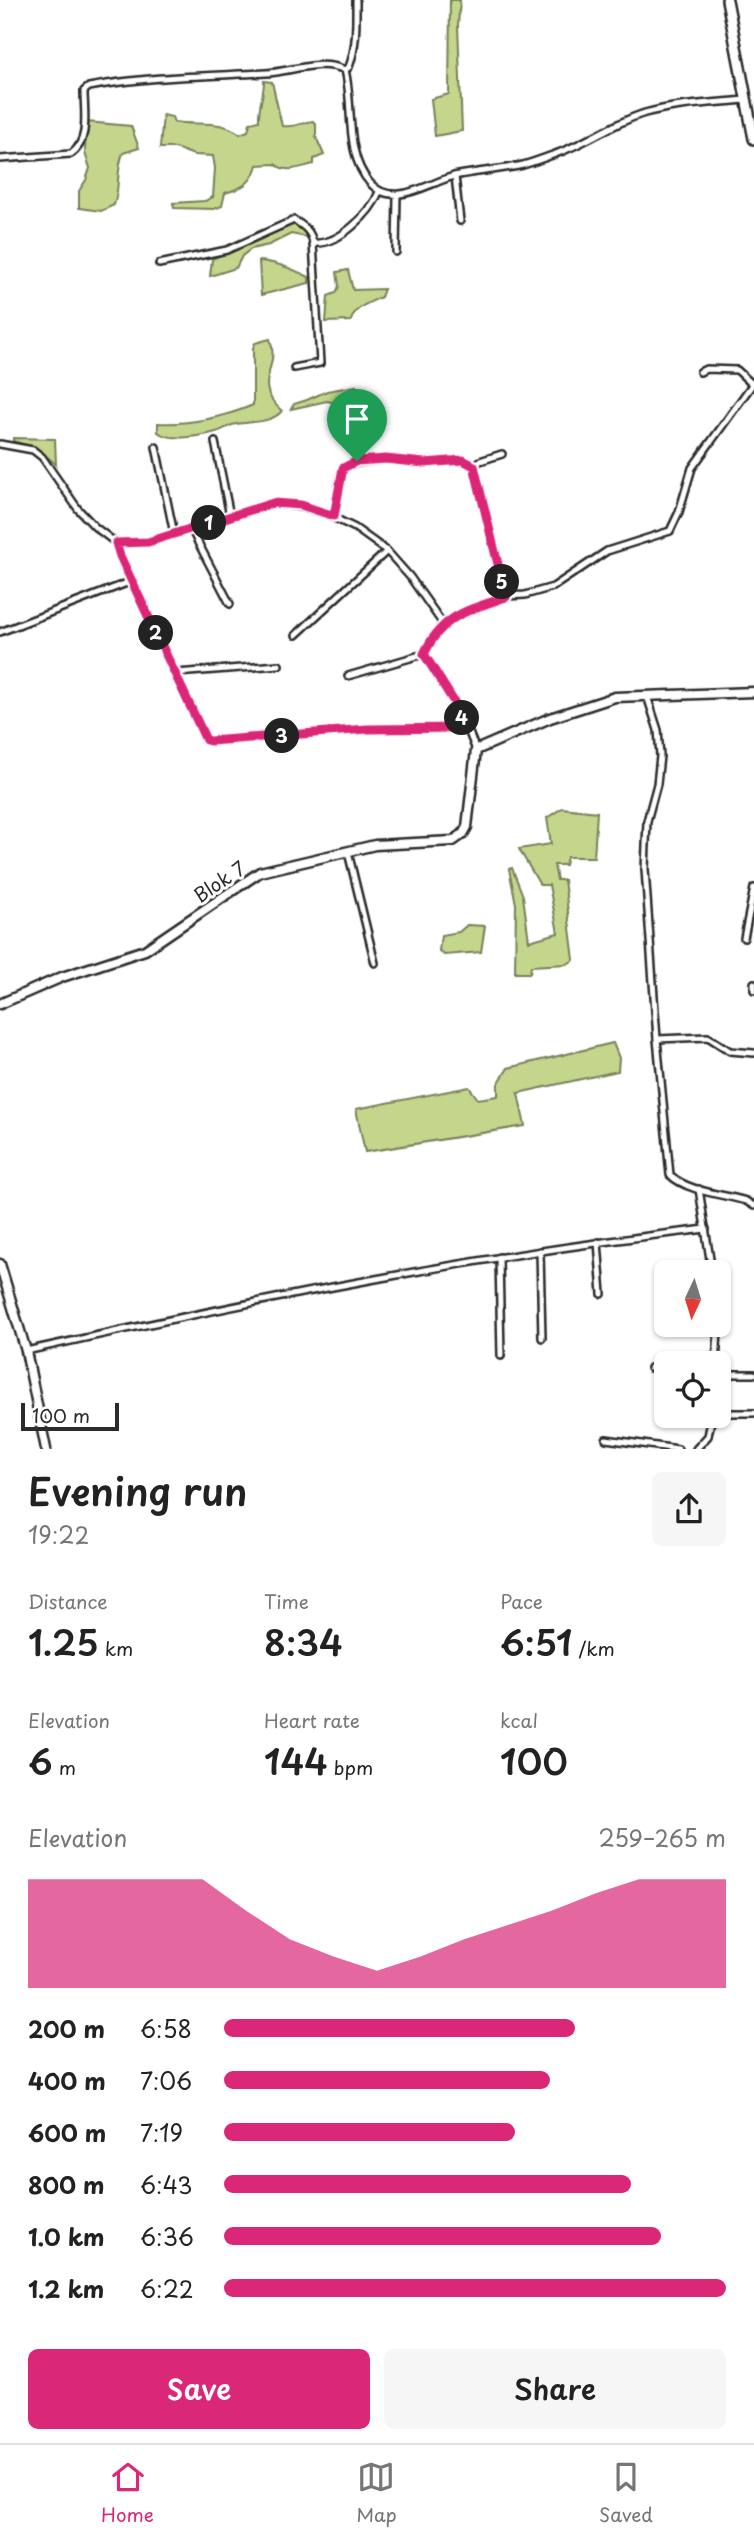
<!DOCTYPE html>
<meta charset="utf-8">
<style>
:root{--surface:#fff;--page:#f6f6f6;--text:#222;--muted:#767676;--line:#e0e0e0;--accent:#db2777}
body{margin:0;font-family:"Playpen Sans",sans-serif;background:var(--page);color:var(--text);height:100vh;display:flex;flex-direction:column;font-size:26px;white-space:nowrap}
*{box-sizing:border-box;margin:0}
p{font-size:23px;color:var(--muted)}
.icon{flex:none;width:38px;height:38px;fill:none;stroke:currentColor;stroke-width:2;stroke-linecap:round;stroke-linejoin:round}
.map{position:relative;height:1449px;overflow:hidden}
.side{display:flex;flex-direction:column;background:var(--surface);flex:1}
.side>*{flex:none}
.needle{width:46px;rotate:184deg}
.controls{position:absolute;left:654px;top:1260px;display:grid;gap:14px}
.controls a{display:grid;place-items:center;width:77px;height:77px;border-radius:10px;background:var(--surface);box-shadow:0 2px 5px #0004;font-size:35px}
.scale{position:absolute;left:21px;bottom:18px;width:98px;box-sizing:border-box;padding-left:7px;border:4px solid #2b2b2b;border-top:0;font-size:19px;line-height:24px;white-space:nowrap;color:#2b2b2b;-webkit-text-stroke:5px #fff;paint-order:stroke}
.pin{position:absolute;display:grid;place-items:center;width:60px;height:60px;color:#fff;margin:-72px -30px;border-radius:50% 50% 50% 0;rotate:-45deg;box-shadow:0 0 7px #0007}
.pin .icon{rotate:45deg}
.km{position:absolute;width:35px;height:35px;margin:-18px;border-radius:50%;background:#222;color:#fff;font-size:19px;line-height:35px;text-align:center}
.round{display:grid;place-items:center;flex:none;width:74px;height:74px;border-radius:10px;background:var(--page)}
.overview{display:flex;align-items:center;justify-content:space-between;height:119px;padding:0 28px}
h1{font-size:38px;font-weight:600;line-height:52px}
.stats{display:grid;grid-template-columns:repeat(3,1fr);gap:10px;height:119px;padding:7px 28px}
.stats div{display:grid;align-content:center}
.stats b{font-size:35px;font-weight:600}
.stats small{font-size:19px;font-weight:400}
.stats p{font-size:19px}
.chart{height:196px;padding:14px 28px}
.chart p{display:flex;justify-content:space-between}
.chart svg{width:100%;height:126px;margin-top:7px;fill:var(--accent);opacity:.7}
.button{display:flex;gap:14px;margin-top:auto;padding:14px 28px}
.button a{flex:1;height:80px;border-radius:10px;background:var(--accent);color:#fff;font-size:28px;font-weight:600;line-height:80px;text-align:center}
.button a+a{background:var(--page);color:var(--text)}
ul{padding:0 28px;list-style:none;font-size:23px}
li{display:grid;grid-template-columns:112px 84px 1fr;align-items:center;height:52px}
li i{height:18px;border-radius:9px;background:var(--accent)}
.tabs{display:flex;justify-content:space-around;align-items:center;height:98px;border-top:2px solid var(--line);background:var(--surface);font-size:19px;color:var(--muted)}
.tabs a{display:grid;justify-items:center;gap:4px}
.tabs .active{color:var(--accent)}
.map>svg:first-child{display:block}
.green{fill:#c3d68b;stroke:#77805b;stroke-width:2}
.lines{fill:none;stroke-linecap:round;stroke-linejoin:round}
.street-casing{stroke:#2b2b2b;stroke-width:10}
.secondary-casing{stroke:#2b2b2b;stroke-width:13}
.primary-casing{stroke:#2b2b2b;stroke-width:14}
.street{stroke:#fff;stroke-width:5}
.secondary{stroke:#fff;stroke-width:8}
.primary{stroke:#fff;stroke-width:9}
.route-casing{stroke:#fff;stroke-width:14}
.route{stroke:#db2777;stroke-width:9}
.labels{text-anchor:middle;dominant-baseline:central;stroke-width:6;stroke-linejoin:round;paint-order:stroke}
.street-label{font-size:19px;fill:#2b2b2b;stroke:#fff}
</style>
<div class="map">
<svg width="754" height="1449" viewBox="0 0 754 1449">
<rect width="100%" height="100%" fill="#fff"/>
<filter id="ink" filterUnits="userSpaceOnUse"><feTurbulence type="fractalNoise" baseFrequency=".0143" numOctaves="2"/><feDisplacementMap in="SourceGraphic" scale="14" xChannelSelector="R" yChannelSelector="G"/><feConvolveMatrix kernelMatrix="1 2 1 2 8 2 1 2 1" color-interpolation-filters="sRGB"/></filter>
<g filter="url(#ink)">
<g class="green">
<path d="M450,0h10l-2,25 4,106 -27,5 -4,-37 18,-5z"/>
<path d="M264,81l8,1 10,44c17,2 17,-4 31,-5l3,4v12l8,18 -10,4v5c-14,3 -28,10 -39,0l-18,1c-5,18 -14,23 -32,28l-3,13 -8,3 -40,-1 -1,-5 32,-2 8,-4 2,-29 -2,-12 -19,-1 -19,-7h-15l3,-33 9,2 2,5c24,4 46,-3 66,12l8,-3 2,-8 9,-2c-1,-15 5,-25 5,-40z"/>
<path d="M86,122l45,4 8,22 -16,5c-7,17 -3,35 -9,52l-13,6 -22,-3v-17l7,-11 4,-12 -5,-15z"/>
<path d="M295,224l10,8 1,5 -15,-3 -22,11 -18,4 -9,7 -6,12 -26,8 2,-17z"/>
<path d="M259,261c18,1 34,8 50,16v6l-48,12z"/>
<path d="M348,270l5,20 31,-1 -3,8c-12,6 -27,10 -30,24l-25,1 2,-26 8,-3 3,-7 -2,-14z"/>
<path d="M270,339c11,30 -20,44 12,72 -12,13 -30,10 -46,13 -7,1 -12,6 -20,8 -15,4 -46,10 -58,0v-9c31,2 67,-6 95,-18v-57l2,-5z"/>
<path d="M356,386c0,13 -6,22 -7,34l-10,1 -3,-18 -9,-2 -36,8 3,-5 13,-4 20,-9z"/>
<path d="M13,438l42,1 1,26c-13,-14 -25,-19 -43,-24z"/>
<path d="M562,808l35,4 -3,45h-27l-2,8h-11l3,15h7l10,80 -7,4 -36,2 -1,7h-15l1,-69 -7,-35 3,-1 11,28 6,45 29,-8 -9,-48h-9l-21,-36 32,-5 -4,-26z"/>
<path d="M467,925l18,1 -4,26 -37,3 -5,-4 2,-16 18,-3z"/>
<path d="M613,1043l6,15 -1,13 -100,22 7,33 -160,26 -9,-43 113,-22 9,12 20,-3v-12l10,-16z"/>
</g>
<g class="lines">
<g class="street-casing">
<g id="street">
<path d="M345,70l4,-3c8,-21 7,-44 7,-67"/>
<path d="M0,159l71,-5c19,-13 13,-42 13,-63l5,-4c58,-11 118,-11 177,-14 25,-1 54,-15 79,-3 9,35 -1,84 25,113 23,26 58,0 84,-7 22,-5 46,-6 69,-11 11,-3 24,-8 35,-12 30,-11 57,-31 87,-40 33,-9 68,-10 101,-13"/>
<path d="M455,176l5,45"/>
<path d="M313,243c25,3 58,-30 66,-51"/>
<path d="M396,252l1,-57"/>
<path d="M159,264l68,-14 67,-30c10,6 17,11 19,23l7,120 -26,5"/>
<path d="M700,372l6,-3 31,1 15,14"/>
<path d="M215,442l15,74"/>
<path d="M0,444l33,6 9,7 36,52 17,18 21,16 32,-1 125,-39 43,6 39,19 32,23 23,26 33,47"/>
<path d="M156,447l18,87"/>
<path d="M474,466l6,-5 22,-7"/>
<path d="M334,516l7,-43 8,-9 37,-5 38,3 38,-2 12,6 32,130"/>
<path d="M191,529l39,75"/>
<path d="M116,543l2,8 88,189 4,1 157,-12 99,-1"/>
<path d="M0,632l132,-51"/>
<path d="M296,635l91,-84"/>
<path d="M424,654l37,59 15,37"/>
<path d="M176,673l103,-8"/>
<path d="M348,676l76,-22 17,-28 17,-10 48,-20 19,-1 28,-8 54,-36 63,-20 9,-19 13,-44 62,-86"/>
<path d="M647,696l11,34 2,26 -3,28 -10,37 -2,48 12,170 13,136c18,17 53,19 76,26l8,5"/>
<path d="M348,852l27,111"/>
<path d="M744,938l10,-50"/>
<path d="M754,983v7"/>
<path d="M657,1039l51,-2 22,14 24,2"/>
<path d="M699,1189l13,83"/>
<path d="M598,1242l4,52"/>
<path d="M540,1251l2,87"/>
<path d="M499,1257l2,99"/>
<path d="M26,1351c225,-50 451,-96 680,-122"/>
<path d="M716,1363l3,-47"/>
<path d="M650,1368l17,1"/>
<path d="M719,1374h35"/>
<path d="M719,1413h35"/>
<path d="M606,1439l72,10"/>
<path d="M696,1449l12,-13 4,-20"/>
</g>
</g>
<g class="secondary-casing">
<g id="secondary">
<path d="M0,1004l62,-27 83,-27 115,-78 115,-27 78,-4 10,-7 4,-7 9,-77 74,-32 65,-21 139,-5"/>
<path d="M0,1264l26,87 20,98"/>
</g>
</g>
<g class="primary-casing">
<path id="primary" d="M727,0l27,139"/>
</g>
<use href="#street" class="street"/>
<use href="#secondary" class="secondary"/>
<use href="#primary" class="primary"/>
</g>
</g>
<g class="lines" filter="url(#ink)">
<g class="route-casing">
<path id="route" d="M386,459l38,4 39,-3 11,6 32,131c-38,13 -64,18 -82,57l37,59 5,15 -99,1 -157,12 -4,-1 -86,-184 -4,-13 32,-1 125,-39 28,2 33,11 9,-48 14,-7z"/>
</g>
<use href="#route" class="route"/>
</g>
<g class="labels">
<g class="street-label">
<text transform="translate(219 881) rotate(-34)">Blok 7</text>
</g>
</g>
</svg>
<div class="controls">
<a><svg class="needle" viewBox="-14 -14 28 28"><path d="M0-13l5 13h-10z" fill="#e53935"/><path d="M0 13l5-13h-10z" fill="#767676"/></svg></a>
<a><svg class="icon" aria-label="locate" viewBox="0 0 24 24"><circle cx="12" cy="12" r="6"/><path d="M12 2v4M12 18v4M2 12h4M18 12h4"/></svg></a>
</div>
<div class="scale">100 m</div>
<div class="pin" style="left:357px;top:461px;background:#1e9e55"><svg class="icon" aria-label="arrive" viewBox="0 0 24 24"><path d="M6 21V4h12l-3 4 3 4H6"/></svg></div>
<b class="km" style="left:209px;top:523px">1</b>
<b class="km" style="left:156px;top:633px">2</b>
<b class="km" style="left:282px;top:736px">3</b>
<b class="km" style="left:462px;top:718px">4</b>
<b class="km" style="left:502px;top:582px">5</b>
</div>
<section class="side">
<div class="overview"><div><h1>Evening run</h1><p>19:22</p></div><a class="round"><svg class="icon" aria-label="share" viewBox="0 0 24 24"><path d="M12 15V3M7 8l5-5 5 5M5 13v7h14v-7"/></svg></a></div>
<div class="stats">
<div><p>Distance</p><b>1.25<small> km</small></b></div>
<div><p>Time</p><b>8:34</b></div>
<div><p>Pace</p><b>6:51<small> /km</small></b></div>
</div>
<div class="stats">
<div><p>Elevation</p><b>6<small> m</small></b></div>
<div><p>Heart rate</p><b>144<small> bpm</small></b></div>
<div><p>kcal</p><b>100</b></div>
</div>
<div class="chart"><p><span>Elevation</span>259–265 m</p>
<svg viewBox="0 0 160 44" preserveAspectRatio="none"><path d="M0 44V6L10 6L20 6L30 6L40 6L50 17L60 27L70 33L80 38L90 33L100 27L110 22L120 17L130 11L140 6L150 6L160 6V44z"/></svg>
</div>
<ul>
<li><b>200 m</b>6:58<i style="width:70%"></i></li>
<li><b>400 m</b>7:06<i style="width:65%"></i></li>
<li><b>600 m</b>7:19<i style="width:58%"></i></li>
<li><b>800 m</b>6:43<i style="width:81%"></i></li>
<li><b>1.0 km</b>6:36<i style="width:87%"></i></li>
<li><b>1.2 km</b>6:22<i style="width:100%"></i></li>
</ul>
<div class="button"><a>Save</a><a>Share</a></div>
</section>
<nav class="tabs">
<a class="active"><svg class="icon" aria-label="home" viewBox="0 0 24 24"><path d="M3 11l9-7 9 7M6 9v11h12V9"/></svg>Home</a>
<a><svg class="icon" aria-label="map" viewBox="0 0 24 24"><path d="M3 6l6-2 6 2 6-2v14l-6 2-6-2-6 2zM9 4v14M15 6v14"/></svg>Map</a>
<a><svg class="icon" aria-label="saved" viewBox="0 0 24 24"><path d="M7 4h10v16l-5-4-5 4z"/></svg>Saved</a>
</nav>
